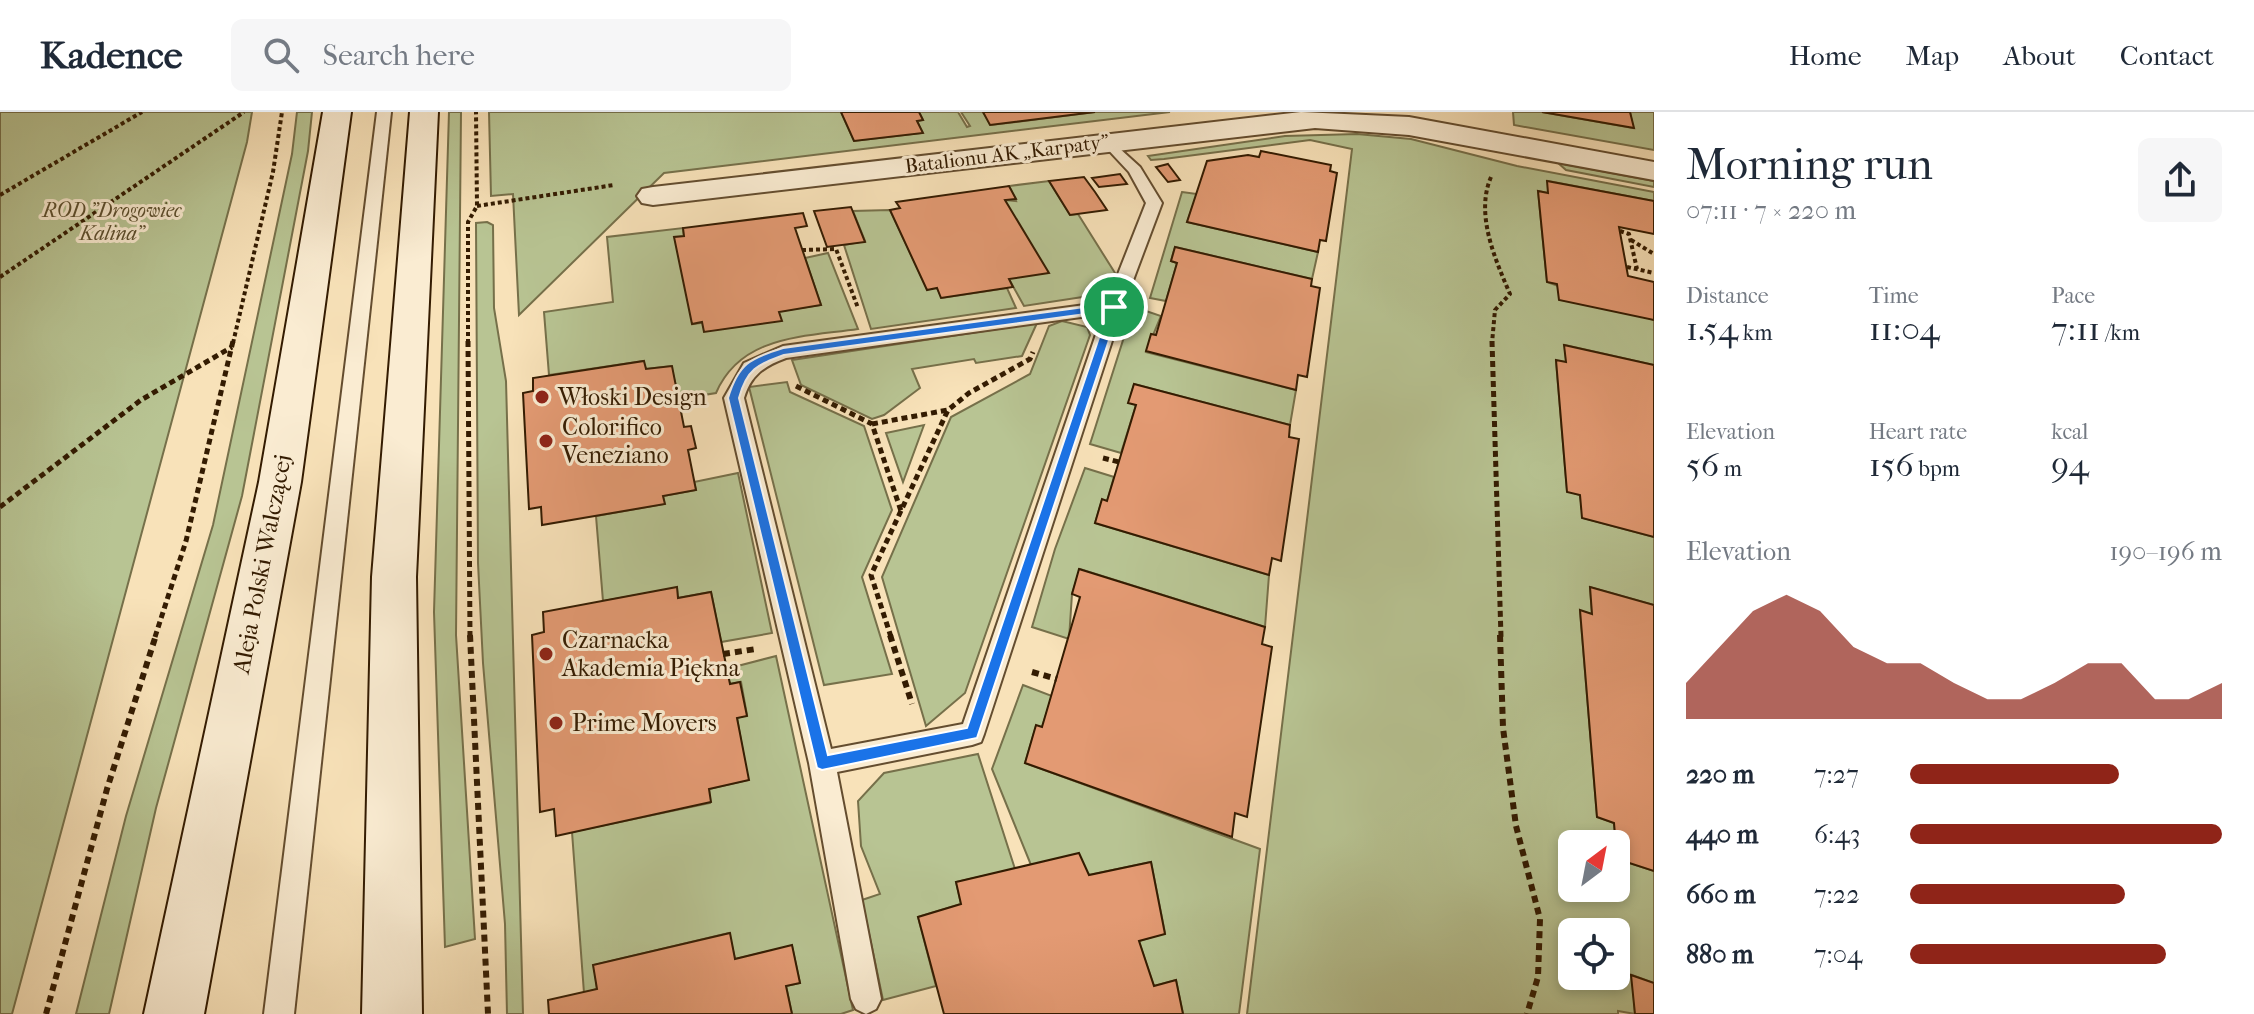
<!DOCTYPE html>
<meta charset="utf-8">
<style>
:root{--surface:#fff;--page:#f6f6f7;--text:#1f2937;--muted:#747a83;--line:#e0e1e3;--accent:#8f2418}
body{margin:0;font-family:"IM FELL French Canon",serif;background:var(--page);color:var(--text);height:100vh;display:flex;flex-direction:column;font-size:30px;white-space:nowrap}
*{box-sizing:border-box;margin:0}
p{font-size:26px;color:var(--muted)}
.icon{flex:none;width:44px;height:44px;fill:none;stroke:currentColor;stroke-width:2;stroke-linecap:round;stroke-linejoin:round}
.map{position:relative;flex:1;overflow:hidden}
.side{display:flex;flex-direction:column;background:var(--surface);width:600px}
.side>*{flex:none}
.needle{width:52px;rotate:32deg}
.tools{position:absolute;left:1558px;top:718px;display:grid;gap:16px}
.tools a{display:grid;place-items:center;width:72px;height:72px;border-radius:12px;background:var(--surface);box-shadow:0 4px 12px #0003;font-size:40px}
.pin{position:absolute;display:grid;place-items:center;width:68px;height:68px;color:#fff;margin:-34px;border:4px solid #fff;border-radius:50%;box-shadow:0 2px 8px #0007}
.round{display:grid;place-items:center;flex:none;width:84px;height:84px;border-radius:12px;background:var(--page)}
.head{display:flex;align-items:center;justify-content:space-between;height:136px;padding:0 32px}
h1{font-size:44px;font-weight:600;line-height:60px}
.figures{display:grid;grid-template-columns:repeat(3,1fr);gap:12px;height:136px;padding:8px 32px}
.figures div{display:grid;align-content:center}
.figures b{font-size:34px;font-weight:600}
.figures small{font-size:22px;font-weight:400}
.figures p{font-size:22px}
.chart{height:224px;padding:16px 32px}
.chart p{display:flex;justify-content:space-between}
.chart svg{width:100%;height:144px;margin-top:8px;fill:var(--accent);opacity:.7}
ul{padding:0 32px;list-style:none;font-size:26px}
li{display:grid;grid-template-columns:128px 96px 1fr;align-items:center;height:60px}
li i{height:20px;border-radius:10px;background:var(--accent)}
header{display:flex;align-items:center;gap:48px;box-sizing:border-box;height:112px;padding:0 40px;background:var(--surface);border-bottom:2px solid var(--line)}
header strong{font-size:38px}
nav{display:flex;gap:44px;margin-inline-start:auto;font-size:28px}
.search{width:560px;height:72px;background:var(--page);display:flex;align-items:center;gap:20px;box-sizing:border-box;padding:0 28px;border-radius:12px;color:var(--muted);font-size:30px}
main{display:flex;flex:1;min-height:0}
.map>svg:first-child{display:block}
.green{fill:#b8c493;stroke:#76704a;stroke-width:2;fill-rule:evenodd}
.building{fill:#e39a73;stroke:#331b01;stroke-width:2}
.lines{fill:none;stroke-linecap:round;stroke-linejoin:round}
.service-casing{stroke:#644d2f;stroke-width:4}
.minor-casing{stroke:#644d2f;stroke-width:4}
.secondary-casing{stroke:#331b01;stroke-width:4}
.path-far2{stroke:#331b01;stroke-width:4;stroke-dasharray:4 3;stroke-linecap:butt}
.path-far1{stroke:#331b01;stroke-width:5;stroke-dasharray:6 4;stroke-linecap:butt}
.path{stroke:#331b01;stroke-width:6;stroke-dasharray:7 5;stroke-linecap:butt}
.service{fill:#faecd2;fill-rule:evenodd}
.minor{fill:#faecd2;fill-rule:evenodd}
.secondary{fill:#faecd2;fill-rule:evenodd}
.route{fill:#1a73e8;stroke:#fff;stroke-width:2;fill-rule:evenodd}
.poi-dot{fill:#8f2418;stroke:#faecd2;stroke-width:3}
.labels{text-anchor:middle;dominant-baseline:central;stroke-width:6;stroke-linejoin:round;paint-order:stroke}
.far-street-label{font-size:20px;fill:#331b01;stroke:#faecd2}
.far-park-label{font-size:20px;font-style:italic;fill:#5b4e2d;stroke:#faecd2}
.poi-label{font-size:24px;fill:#331b01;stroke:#faecd2;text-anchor:start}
.street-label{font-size:24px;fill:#331b01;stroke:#faecd2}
</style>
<header>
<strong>Kadence</strong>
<div class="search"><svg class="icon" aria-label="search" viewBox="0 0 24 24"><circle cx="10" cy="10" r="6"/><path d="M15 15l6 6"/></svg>Search here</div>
<nav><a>Home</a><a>Map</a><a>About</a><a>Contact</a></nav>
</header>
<main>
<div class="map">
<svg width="1654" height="902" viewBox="0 0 1654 902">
<rect width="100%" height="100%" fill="#f8e2b9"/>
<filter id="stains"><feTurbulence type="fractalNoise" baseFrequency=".0025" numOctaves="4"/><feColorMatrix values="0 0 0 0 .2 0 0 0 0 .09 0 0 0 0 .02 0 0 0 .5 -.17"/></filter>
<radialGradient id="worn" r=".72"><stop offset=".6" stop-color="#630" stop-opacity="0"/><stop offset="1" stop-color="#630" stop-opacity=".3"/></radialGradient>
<g class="green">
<path d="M0,0h252l-5,30 -235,872h-12z"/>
<path d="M297,0h15l-4,39 -66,345 -86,312 -47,206h-33l50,-198 87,-291 79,-371z"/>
<path d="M449,0h12l-5,523 19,304 -30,8 -11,-335z"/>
<path d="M489,0h352l13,29 68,-8 -5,-12 6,-1 -4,-8h39l9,15 3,-1 -9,-14h22l8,13 104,-13h75l-506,61 -145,142 -6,-121 -22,2z"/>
<path d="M1513,0h29l91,16 -3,-16h24v38l-140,-25z"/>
<path d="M1357,22l54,5 106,27 137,26v9l-106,-20v12l-10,-2 9,91 107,38v45l-89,-20 1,17 -10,-1 11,130 13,4 3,23 71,19v68l-64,-18 2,27 -12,-3 17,206 17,6 2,21h-44v44h44v-40l1,11 37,12v112l-22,-8 3,39 -17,-3v3h-371l105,-865 -42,-9 -146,19 -13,1 -3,-4 137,-20zM1572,820h44v44h-44z"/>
<path d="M1558,51l96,18v6l-88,-17z"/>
<path d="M1049,69l21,34 8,-1 37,59 -13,21 -78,12 -15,-27 -4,-79 11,1 -7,-15z"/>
<path d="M1182,80l15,2 -10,28 131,30 -6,27 -137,-32 -4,14 6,2 -11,38 -16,-3z"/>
<path d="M890,98l37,79 10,-1 5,10 65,-10 9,20 -145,21 -27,-84 21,-4 -12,-30z"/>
<path d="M487,110l6,3 1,83 12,73 17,633h-16l-2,-90 -22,-261 -5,-100 -2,-340z"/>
<path d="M683,116l10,96 128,-19 -16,-47 23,-5 30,76c-54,8 -117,6 -142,64l-37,6 -8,-33 -25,3 -3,-8 -94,14 -5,-63 69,-10 -6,-65z"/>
<path d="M1143,198l18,6 -15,36 150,38 -6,35 -156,-41 -5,18 7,3 -15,48 -31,-9 42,-132z"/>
<path d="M1062,209l25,6 3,8 -125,358 -39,33 -44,-149 69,-160 79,-43 19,-48z"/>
<path d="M1037,211l-15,33 -46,7 -2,-4 -62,10 8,19 -36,27 -12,4 -71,-34 -9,-25z"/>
<path d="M787,270l3,10 74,34 28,84 -30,67 30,97 -68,11 -75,-298z"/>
<path d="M924,313l-21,57 -17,-49z"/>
<path d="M1085,356l29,9 -7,24 -5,-1 -7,23 174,52 -4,52 -185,-58 -8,25 -3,45 -37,-12 23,-78z"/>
<path d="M738,361l34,160 -51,9 -10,-50 -33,6 -1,-10 -74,13 -7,-85 68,-12 -1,-8 33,-6 -2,-8z"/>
<path d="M776,544l77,354 -12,4h-49l-6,-28 14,-3 -8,-37 -57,13 -6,-26 -135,32 3,24 -13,4 -12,-161 138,-29 -1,-14 39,-9 -11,-62 10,-3 -6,-33 -11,2 -4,-15z"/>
<path d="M1023,573l29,11 -10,31 -6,-1 -11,37 235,86 -21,165h-56l-7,-34 -22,6 -15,-45 26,-8 -14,-71 -62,13 -58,-10 -39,-96z"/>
<path d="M978,642l37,115 -59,13 5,22 -43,13 18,69 -53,14 -21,-100 18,-6 -19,-48 -3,-45 26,-28z"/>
</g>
<g class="building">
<path d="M841,0h78l4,8 -6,1 6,12 -69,8z"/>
<path d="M983,0h112l-105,13z"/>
<path d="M1542,0h88l4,16z"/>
<path d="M1261,39l70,14 -1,6 7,2 -11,68 -6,-1 -2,12 -131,-30 20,-61 41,-6 11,2z"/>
<path d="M1168,52l12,16 -12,2 -12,-15z"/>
<path d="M1120,62l7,10 -28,3 -7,-9z"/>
<path d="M1084,65l11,15 12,18 -37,5 -21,-34z"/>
<path d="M1547,69l107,20v33l-35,-7 9,49 26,6v38l-95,-20 -2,-16 -10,-2 -9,-91 10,2z"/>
<path d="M1009,74l7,13 -11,1 44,73 -40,6 4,8 -72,11 -4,-10 -10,2 -37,-80 10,-2 -4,-6z"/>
<path d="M851,95l14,35 -38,5 -13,-36z"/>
<path d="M803,101l4,13 -12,2 26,77 -42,7 3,9 -78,11 -2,-10 -10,2 -18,-87 10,-1 -1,-8z"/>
<path d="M1175,135l137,32 -1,7 9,2 -13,89 -9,-2 -2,15 -150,-39 5,-17 5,1 21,-72 -6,-2z"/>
<path d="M1564,233l90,20v172l-72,-19 -2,-23 -13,-3 -11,-132 10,2z"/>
<path d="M644,249l2,8 26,-3 12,61 7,-1 5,22 -8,2 8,40 -33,6 2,8 -123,21 -1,-18 -12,2 -6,-116 10,-2v-13z"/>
<path d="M1134,272l156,41 -1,12 10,2 -18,122 -9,-3 -3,17 -174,-52 7,-24 5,2 29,-96 -8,-2z"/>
<path d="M1079,457l186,58 -3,17 10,3 -25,170 -12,-4 -3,24 -207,-74 11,-38 6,2 38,-130 -8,-3z"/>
<path d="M677,475l1,11 33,-6 19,92 10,-2 7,34 -10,2 12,62 -40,9 2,13 -155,34 -2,-27 -14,3 -8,-177 12,-3 -1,-20z"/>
<path d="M1590,475l64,18v266l-37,-12 -3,-36 -17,-6 -17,-207 12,4z"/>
<path d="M1079,741l10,22 62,-13 14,72 -26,7 15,45 22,-6 7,34h-239l-26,-97 43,-13 -5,-22z"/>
<path d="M730,821l5,26 57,-14 8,38 -14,3 6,28h-243l-1,-14 49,-11 -4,-24z"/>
<path d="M1631,863l23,8v31h-19z"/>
</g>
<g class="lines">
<g class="service-casing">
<g id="service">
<path d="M377,0h14l-97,902h-30z"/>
<path d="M1108,26l32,29 22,36 -39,104 -139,427 -3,8 -9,3 -135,27 44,227 -5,10 -10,5 -10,-5 -5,-10 -42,-236 -85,-365 20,-35 39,-17 324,-44 39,-99 -17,-31 -28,-30zM1103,202l-140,410 -132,25 -87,-351c7,-23 20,-32 42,-40z"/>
</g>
</g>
<g class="minor-casing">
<path id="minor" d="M1301,0l108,5 245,45v18l-245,-45 -94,-7 -662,77 -11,-2 -5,-7 5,-7 11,-2z"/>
</g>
<g class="secondary-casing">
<g id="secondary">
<path d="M323,0h28l-50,370 -97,532h-60l115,-532z"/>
<path d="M410,0h28l-22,465 6,437h-60l10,-437z"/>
</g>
</g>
<g class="path-far2">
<path d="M1491,65c-16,37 4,82 19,117l-15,16 -3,33"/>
<path d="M0,83l142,-83"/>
<path d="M477,94l137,-21"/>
<path d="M1620,119l9,3 8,35"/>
<path d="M1631,128l23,14"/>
<path d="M802,138l34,-1 22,59"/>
<path d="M1627,155l27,6"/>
<path d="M0,165l244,-165"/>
<path d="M233,231l40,-171 9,-60"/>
<path d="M468,231v-121l9,-16 -1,-94"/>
</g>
<g class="path-far1">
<path d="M468,229l2,296"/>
<path d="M1492,229l9,296"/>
<path d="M796,274l76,38 29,87"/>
<path d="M680,293l17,-2"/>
<path d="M872,312l76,-14"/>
<path d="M1103,346l16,4"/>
<path d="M0,395l141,-107 91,-53"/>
<path d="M155,525l31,-96 47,-200"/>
<path d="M891,525l-20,-62 77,-165 21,-17 61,-34 3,-7"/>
</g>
<g class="path">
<path d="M470,523l18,379"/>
<path d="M890,523l22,69"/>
<path d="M1500,523l3,93 13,98 24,93 -2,58 -11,37"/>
<path d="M723,542l33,-5"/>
<path d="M1032,560l25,7"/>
<path d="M46,902l61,-225 49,-154"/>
</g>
<use href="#service" class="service"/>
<use href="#minor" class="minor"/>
<use href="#secondary" class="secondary"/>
</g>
<path class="route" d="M1114,191l6,4 -143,431 -155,32 -5,-2 -89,-370c10,-34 22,-40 55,-50zM1108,199l-141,417 -139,27 -89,-357c8,-29 18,-33 45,-43z"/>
<g class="poi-dot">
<circle cx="542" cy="285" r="8"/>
<circle cx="546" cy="329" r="8"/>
<circle cx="546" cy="542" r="8"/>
<circle cx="556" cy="611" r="8"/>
</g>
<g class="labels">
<g class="far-street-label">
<text transform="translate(1007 42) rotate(-7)">Batalionu AK „Karpaty”</text>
</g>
<g class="far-park-label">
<text x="112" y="98">ROD "Drogowiec<tspan x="112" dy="23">Kalina"</tspan></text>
</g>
<g class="poi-label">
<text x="558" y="285">Włoski Design</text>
<text x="562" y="315">Colorifico<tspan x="562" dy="28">Veneziano</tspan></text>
<text x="562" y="528">Czarnacka<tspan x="562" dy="28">Akademia Piękna</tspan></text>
<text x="572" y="611">Prime Movers</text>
</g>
<g class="street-label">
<text transform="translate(262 452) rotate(-79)">Aleja Polski Walczącej</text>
</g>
</g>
<rect width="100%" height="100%" filter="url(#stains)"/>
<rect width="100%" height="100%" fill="url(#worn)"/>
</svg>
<div class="tools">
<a><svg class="needle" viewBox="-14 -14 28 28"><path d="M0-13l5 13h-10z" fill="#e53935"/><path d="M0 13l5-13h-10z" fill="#747a83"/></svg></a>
<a><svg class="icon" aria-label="locate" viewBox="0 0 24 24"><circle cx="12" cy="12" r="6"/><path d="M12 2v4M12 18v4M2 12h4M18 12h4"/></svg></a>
</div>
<div class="pin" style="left:1114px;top:195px;background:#1e9e55"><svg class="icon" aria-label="arrive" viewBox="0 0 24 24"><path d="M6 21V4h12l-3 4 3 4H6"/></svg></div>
</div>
<section class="side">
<div class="head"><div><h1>Morning run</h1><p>07:11 · 7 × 220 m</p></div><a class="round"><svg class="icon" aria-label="share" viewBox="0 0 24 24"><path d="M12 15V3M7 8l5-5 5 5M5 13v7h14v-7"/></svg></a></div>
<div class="figures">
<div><p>Distance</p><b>1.54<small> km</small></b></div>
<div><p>Time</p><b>11:04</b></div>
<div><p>Pace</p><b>7:11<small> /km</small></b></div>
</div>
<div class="figures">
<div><p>Elevation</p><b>56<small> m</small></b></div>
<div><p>Heart rate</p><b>156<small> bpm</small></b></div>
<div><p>kcal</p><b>94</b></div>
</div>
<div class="chart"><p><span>Elevation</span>190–196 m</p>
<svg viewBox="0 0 160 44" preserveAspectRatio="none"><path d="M0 44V33L10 22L20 11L30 6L40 11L50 22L60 27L70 27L80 33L90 38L100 38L110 33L120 27L130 27L140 38L150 38L160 33V44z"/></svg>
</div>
<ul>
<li><b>220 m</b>7:27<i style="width:67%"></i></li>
<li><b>440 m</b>6:43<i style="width:100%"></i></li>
<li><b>660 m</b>7:22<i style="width:69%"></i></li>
<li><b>880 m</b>7:04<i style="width:82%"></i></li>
</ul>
</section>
</main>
